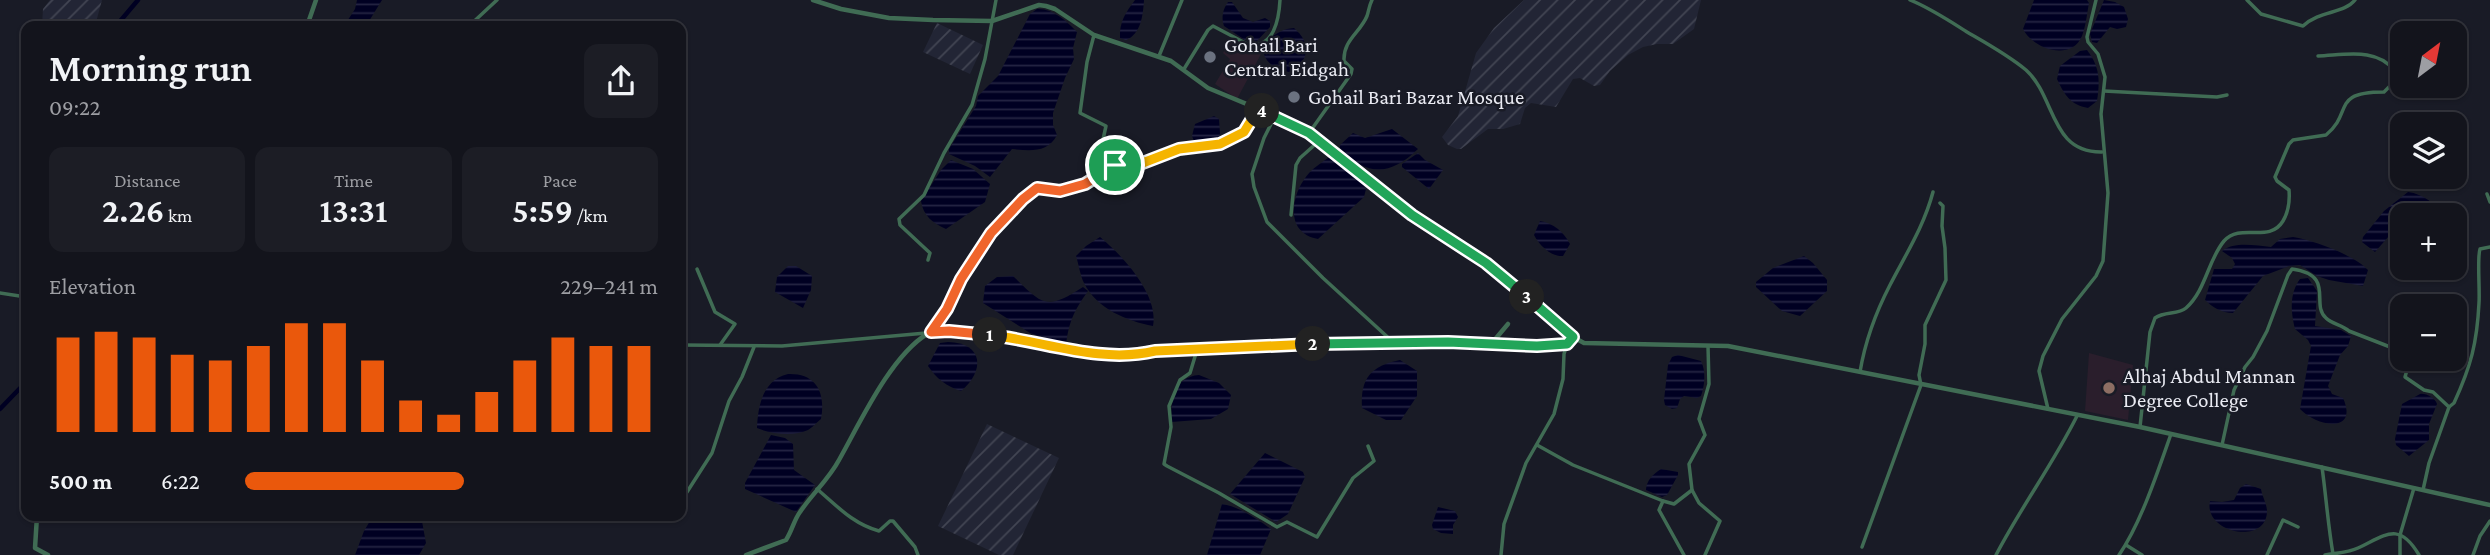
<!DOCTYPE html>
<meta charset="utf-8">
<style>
:root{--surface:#13141c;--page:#1c1d25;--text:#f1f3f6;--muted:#9d9ea3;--line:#32333b;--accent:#ea580c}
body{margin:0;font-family:"Crimson Pro",serif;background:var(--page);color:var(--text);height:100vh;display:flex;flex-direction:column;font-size:26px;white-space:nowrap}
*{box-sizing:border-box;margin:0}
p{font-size:23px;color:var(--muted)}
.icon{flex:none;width:38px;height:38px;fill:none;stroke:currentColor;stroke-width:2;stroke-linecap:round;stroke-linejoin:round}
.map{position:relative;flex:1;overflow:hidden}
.side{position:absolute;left:21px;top:21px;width:665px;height:500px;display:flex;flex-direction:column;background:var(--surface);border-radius:14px;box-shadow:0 2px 5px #0004,0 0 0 2px var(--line)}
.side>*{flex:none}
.needle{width:46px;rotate:32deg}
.tools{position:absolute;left:2390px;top:21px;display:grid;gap:14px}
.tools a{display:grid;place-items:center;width:77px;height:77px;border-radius:14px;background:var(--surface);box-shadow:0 2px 5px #0004,0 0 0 2px var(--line);font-size:35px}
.pin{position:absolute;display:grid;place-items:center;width:60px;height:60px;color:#fff;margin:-30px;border:4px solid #fff;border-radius:50%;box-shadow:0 2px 7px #0007}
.km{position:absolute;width:35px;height:35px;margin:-18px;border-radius:50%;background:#222;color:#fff;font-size:19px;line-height:35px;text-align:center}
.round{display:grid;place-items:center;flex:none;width:74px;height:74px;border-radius:14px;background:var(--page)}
.overview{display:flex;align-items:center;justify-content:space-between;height:119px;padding:0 28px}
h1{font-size:38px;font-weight:600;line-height:52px}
.stats{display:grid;grid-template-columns:repeat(3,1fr);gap:10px;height:119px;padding:7px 28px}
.stats div{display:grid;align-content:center;border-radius:14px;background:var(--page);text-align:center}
.stats b{font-size:35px;font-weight:600}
.stats small{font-size:19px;font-weight:400}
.stats p{font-size:19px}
.chart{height:196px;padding:14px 28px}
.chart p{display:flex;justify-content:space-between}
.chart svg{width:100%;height:126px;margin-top:7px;stroke:var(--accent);stroke-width:6}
ul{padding:0 28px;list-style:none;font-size:23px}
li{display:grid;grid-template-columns:112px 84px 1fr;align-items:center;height:52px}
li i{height:18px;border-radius:9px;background:var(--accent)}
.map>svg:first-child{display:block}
.industrial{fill:url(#industrial-furrows)}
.education{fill:#2a1e2c}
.water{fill:url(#water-rules)}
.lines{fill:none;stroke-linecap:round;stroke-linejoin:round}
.canal{stroke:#002;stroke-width:4.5}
.minor{stroke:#406c54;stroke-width:3.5}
.tertiary{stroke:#406c54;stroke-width:4.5}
.split-1-casing{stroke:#fff;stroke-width:14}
.split-2-casing{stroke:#fff;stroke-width:14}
.split-3-casing{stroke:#fff;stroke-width:14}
.split-4-casing{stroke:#fff;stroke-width:14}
.split-5-casing{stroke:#fff;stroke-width:14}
.split-1{stroke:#f0652b;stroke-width:9}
.split-2{stroke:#f5b400;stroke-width:9}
.split-3{stroke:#22a559;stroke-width:9}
.split-4{stroke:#22a559;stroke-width:9}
.split-5{stroke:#f5b400;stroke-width:9}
.worship-dot{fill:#6b7280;stroke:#191b26;stroke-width:2.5}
.education-dot{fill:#8d6e63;stroke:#191b26;stroke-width:2.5}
.labels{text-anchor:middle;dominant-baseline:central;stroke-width:5;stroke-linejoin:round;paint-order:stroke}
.poi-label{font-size:21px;fill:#e9eaf2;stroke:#191b26;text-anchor:start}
</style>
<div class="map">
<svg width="2490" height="555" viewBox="0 0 2490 555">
<defs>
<pattern id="industrial-furrows" width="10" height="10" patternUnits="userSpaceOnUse" patternTransform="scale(1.75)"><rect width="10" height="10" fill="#222535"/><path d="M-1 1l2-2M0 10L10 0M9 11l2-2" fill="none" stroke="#424553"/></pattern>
<pattern id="water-rules" width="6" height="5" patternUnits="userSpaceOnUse" patternTransform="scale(1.75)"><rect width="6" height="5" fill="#002"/><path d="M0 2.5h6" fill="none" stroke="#252543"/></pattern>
</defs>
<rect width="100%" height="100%" fill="#191b26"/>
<g class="industrial">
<path d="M50,0h52l-7,26h-53l1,-17z"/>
<path d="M1524,0h177l-7,29 -21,15h-16l-14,3 -15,8 -18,16 -10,14 -6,1 -14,-8 -7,1 -17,28 -25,-4 -6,5 -5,16 -17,5h-15l-27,20h-4l-9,-4 -6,-8 16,-21 18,-63 18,-25z"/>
<path d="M937,23l46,22 -13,29 -47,-22z"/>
<path d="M987,424l72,34 -46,97h-14l-61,-29z"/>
</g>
<g class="education">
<path d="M1231,38l30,16 -24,45 -22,-15 15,-25 -7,-6z"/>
<path d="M2089,353l44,12 -5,55 -43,-9z"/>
</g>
<g class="water">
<path d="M357,0h25l-16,26h-22l11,-17z"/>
<path d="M1135,0h9c-1,15 -3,34 -18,40l-6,-2c-1,-16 6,-26 15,-38z"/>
<path d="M2034,0h53l2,3c-2,10 -3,23 -7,33 -11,26 -49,13 -59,-7z"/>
<path d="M2104,0l11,2 9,5 4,12 -2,8 -9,2 -7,-2 -13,16 -5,-1 -2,-8z"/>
<path d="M1228,2h4l11,16 10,4 12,-4 5,3v6l-14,15h-8l-24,-16c-3,-9 -1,-17 4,-24z"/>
<path d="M1037,9c15,-1 30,12 40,23l-4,16 1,11 -9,19 -12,35v12l4,10c-9,18 -27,16 -45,14l-22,28 -15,-11 -26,-12v-5l27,-43 2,-10 20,-20 32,-62z"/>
<path d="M1294,28c17,15 17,32 -5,44 -13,-3 -25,-9 -26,-23 6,-12 17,-20 31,-21z"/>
<path d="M2087,50c13,17 13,31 10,51l-9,7c-18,-3 -24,-14 -31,-29l3,-13 20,-15z"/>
<path d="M1214,116l5,3 1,15 -3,9 -21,3 -4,-10 3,-12z"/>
<path d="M1392,129l26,20c-28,27 -51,28 -78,-1v-3l13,-12 12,5z"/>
<path d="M1418,153l7,7 18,10 -14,19 -27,-22v-3z"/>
<path d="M1328,158h6l28,24 4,7 -2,8 -46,42c-35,-6 -27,-47 -8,-67 5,-5 12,-10 18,-14z"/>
<path d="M951,160l22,9 17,15 -5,18 -39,27c-13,-6 -23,-13 -25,-28l20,-31z"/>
<path d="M2408,192c15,2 28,12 36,23h-41v5l-28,32 -13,-10 1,-5 21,-26z"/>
<path d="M1540,221c13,2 24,11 30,23l-7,12c-12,1 -24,-11 -29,-21z"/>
<path d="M1100,237c23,19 59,58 53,89 -26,-5 -56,-17 -69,-43 -4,-8 -5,-18 -8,-27l10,-10z"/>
<path d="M2293,237c20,3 61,18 75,33l-5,16 -34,-6 -12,-4 -17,-11 -11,1 -26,10 -30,37c-11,0 -21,-6 -28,-13l9,-31h18l3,-5 -3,-6 -10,-7c13,-10 34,-5 49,-4l9,-8z"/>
<path d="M1804,256l9,7 14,17v11l-27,25 -18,-5 -26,-24v-5l17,-14z"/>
<path d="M788,266h8l16,10 -1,14 -8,18 -28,-16 2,-15z"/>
<path d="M1013,276c30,29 33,35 70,11l5,4c-14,20 -19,30 -22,54l-36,-12 -47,-30 2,-17 12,-9z"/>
<path d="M2308,278l9,13 -2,35 26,4 10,6 -3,10 -8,9 -12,31 4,8 11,4c16,36 -26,29 -43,11l11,-63 -3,-6 -13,-11c-4,-17 -6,-35 5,-50z"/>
<path d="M948,342c36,1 37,29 13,49 -14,-4 -25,-13 -33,-25l12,-23z"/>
<path d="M1678,355l23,6c5,10 4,24 0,35l-4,2 -13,-2 -4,3 -3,9 -5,1 -7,-4 -1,-5 4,-35 4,-8z"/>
<path d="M1400,360l17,11v25l-16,24h-15l-24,-12c-2,-30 9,-42 38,-48z"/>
<path d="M788,374c28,-1 38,18 33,45 -4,3 -9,9 -13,11 -14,7 -37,4 -51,-2 1,-23 6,-48 31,-54z"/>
<path d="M1199,375l20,8 12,12 -3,14 -17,10 -40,3c0,-22 3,-45 28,-47z"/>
<path d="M2420,394c6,-1 15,4 17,10l-8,20v16l-20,16 -13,-11 -1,-6 7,-35z"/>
<path d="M771,435l14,3 8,6 1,26 21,15 -19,27 -51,-23v-6z"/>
<path d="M1265,453l38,19 2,5 -17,37 -12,8 -46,-28z"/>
<path d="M1661,469l17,3v3l-11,20 -5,2 -16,-7c0,-9 7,-16 15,-21z"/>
<path d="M2246,484l15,5c1,7 6,15 6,22 0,35 -64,22 -57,-10l12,1 12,-2 6,-12z"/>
<path d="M1222,504c18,3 35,15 49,25l-11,26h-53z"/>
<path d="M1438,507l17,4 3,6 -5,8v9l-12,-1 -8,-4 -1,-4z"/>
<path d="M373,516h48l5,27 -7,12h-64l9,-24z"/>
</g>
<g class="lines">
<g class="canal">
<path d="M116,26l22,-26"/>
<path d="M0,409l26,-27"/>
</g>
<g class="minor">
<path d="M1910,0c20,8 38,20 57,32 19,11 41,23 59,38 30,27 24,83 76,82"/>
<path d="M2247,0l14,14 42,12c17,-16 41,-12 52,-26"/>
<path d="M469,26l28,-26"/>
<path d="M1094,35l-7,27 -7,51 26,13 -6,27 14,12"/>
<path d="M1159,56l23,-56"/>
<path d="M1184,69l24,-39 5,-4 36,19c25,3 30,-26 31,-45"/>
<path d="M2104,91l113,6 10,-2"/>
<path d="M1275,116l-11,22 -12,36 2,13 13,35 56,56 70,64"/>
<path d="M1309,133l42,-59 1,-5 -8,-8c-1,-21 16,-28 23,-45 2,-6 2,-10 5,-16"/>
<path d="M2487,194l3,8"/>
<path d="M1291,215l5,-50 4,-7 19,-17"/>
<path d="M928,260l2,-7 -30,-28 -1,-6 25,-24 20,-42 28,-48 13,-46 11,-59"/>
<path d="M697,269l18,43 20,12 -15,21"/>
<path d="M0,293l26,4"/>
<path d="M681,345l101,1 144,-13"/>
<path d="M1197,350l-7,23 -10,7 -11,26 2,21 -7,37 3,2 52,27 58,34 10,-5 30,15 36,-59 21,-17 -6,-15"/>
<path d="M2410,359l-5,18 19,13 9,2 16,15"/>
<path d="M1860,372c5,-30 16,-60 30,-87 16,-31 34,-59 43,-93"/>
<path d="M2048,409l-9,-38 4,-15 19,-37 34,-43 7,-15 5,-68 -7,-79 4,-37 -7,-23 -10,-12 -1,-5 9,-37"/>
<path d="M2140,427l10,-95 5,-14c10,-7 23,-3 31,-10 20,-18 22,-48 38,-67 17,-19 45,3 59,-20 6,-10 7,-19 6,-31l-12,-9 -2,-4 14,-33 4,-4 33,-5c28,-23 4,-43 58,-43l10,-10 1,-11c-18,-24 -50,-16 -77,-15"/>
<path d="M1537,445l36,20 90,36 11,3 18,-14"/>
<path d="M2222,445l12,-55 11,-23 8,-10 14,-26 21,-56 4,-6c44,6 18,35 34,49 6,6 16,7 23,13l54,21"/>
<path d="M2322,467c4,29 6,58 11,87"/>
<path d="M817,489c20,17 36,35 62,42l11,-10h3l22,26 3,8"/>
<path d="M2423,490l6,-27 20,-56 5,-4c17,-37 23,-60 25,-100 1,-13 -2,-46 1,-54l10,-2"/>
<path d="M687,492l25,-39 17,-52 13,-24 12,-30"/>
<path d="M1663,501l-4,9 25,45"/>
<path d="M2126,545l16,10"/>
<path d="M1862,547l59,-162 -2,-10 6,-31v-19l21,-45 -1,-32 -3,-22 1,-20 -3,-3"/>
<path d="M1501,555l3,-31 22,-61 28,-49 9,-35 1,-25 3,-10 6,-7"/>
<path d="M1705,555l15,-34 -21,-18 -7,-13 -3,-26 16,-29 -6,-16 10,-35 -1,-38"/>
<path d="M1996,555c25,-48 57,-91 81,-139"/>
<path d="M2119,555c22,-32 39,-84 52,-121"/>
<path d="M2267,555l16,-35 15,7"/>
<path d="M2325,555c11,-2 23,-2 33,-7 28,-13 41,-27 61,7"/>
<path d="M2400,555v-20l14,-47"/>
<path d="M2473,555l7,-19 10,-15"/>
</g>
<g class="tertiary">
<path d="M813,0l28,9 48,9 44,2 59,1 47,-16 7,1 9,3 39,26 77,26 37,27 82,34 19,11 116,93 61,37 87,74 11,6 144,3 412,81 350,78"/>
<path d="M307,26l9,-26"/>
<path d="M931,332l16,-23 14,-30 30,-46 42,-43 13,-2 14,3 32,-10 23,-16 25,-1 39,-15 41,-5 24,-12 14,-23"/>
<path d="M1492,343l16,-19"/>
<path d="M37,516l-2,32 13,7"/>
<path d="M746,555l40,-15c6,-9 8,-20 14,-28 12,-18 29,-33 39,-52 21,-37 51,-103 88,-126 15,-9 72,1 90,4 45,9 92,23 138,13 76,-1 153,-7 230,-9 61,-1 122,7 182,2"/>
</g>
</g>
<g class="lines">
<g class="split-1-casing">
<path id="split-1" d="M990,335l-41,-4 -18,1 16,-23 14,-30 30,-46 32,-34 14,-11 23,3 25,-7 30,-19"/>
</g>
<g class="split-2-casing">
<path id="split-2" d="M990,335c54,6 110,29 165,16l158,-7"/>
</g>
<g class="split-3-casing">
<path id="split-3" d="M1313,344l135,-2 89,4 30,-2 6,-7 -46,-40"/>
</g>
<g class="split-4-casing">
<path id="split-4" d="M1262,111l47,22 103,82 74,48 41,34"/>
</g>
<g class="split-5-casing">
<path id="split-5" d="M1115,165l25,-1 39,-15 41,-5 24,-12 14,-23 4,2"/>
</g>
<use href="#split-1" class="split-1"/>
<use href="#split-2" class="split-2"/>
<use href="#split-3" class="split-3"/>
<use href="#split-4" class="split-4"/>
<use href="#split-5" class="split-5"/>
</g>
<g class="worship-dot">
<circle cx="1210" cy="57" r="7"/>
<circle cx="1294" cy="97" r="7"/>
</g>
<circle class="education-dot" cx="2109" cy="388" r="7"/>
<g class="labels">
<g class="poi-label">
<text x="1224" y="45">Gohail Bari<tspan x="1224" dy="24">Central Eidgah</tspan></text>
<text x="1308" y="97">Gohail Bari Bazar Mosque</text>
<text x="2123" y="376">Alhaj Abdul Mannan<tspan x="2123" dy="24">Degree College</tspan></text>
</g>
</g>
</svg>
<div class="tools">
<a><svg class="needle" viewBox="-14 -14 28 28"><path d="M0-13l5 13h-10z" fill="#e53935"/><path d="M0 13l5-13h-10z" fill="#9d9ea3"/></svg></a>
<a><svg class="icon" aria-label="layers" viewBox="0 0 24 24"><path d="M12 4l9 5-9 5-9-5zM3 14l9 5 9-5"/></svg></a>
<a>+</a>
<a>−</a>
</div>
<div class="pin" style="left:1115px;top:165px;background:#1e9e55"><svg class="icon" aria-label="arrive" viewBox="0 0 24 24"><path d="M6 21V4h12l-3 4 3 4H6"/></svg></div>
<b class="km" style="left:990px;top:335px">1</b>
<b class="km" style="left:1313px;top:344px">2</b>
<b class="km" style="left:1527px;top:297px">3</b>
<b class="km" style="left:1262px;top:111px">4</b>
<section class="side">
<div class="overview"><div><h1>Morning run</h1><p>09:22</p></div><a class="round"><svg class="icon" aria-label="share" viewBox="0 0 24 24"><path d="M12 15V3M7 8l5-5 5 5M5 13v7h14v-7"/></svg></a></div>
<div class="stats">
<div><p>Distance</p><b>2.26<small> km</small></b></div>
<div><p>Time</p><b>13:31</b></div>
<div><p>Pace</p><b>5:59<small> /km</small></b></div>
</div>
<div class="chart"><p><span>Elevation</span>229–241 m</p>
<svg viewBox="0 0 160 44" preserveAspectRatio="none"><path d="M5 44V11M15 44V9M25 44V11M35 44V17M45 44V19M55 44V14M65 44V6M75 44V6M85 44V19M95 44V33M105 44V38M115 44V30M125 44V19M135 44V11M145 44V14M155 44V14"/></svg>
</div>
<ul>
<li><b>500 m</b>6:22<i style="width:53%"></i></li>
</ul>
</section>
</div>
